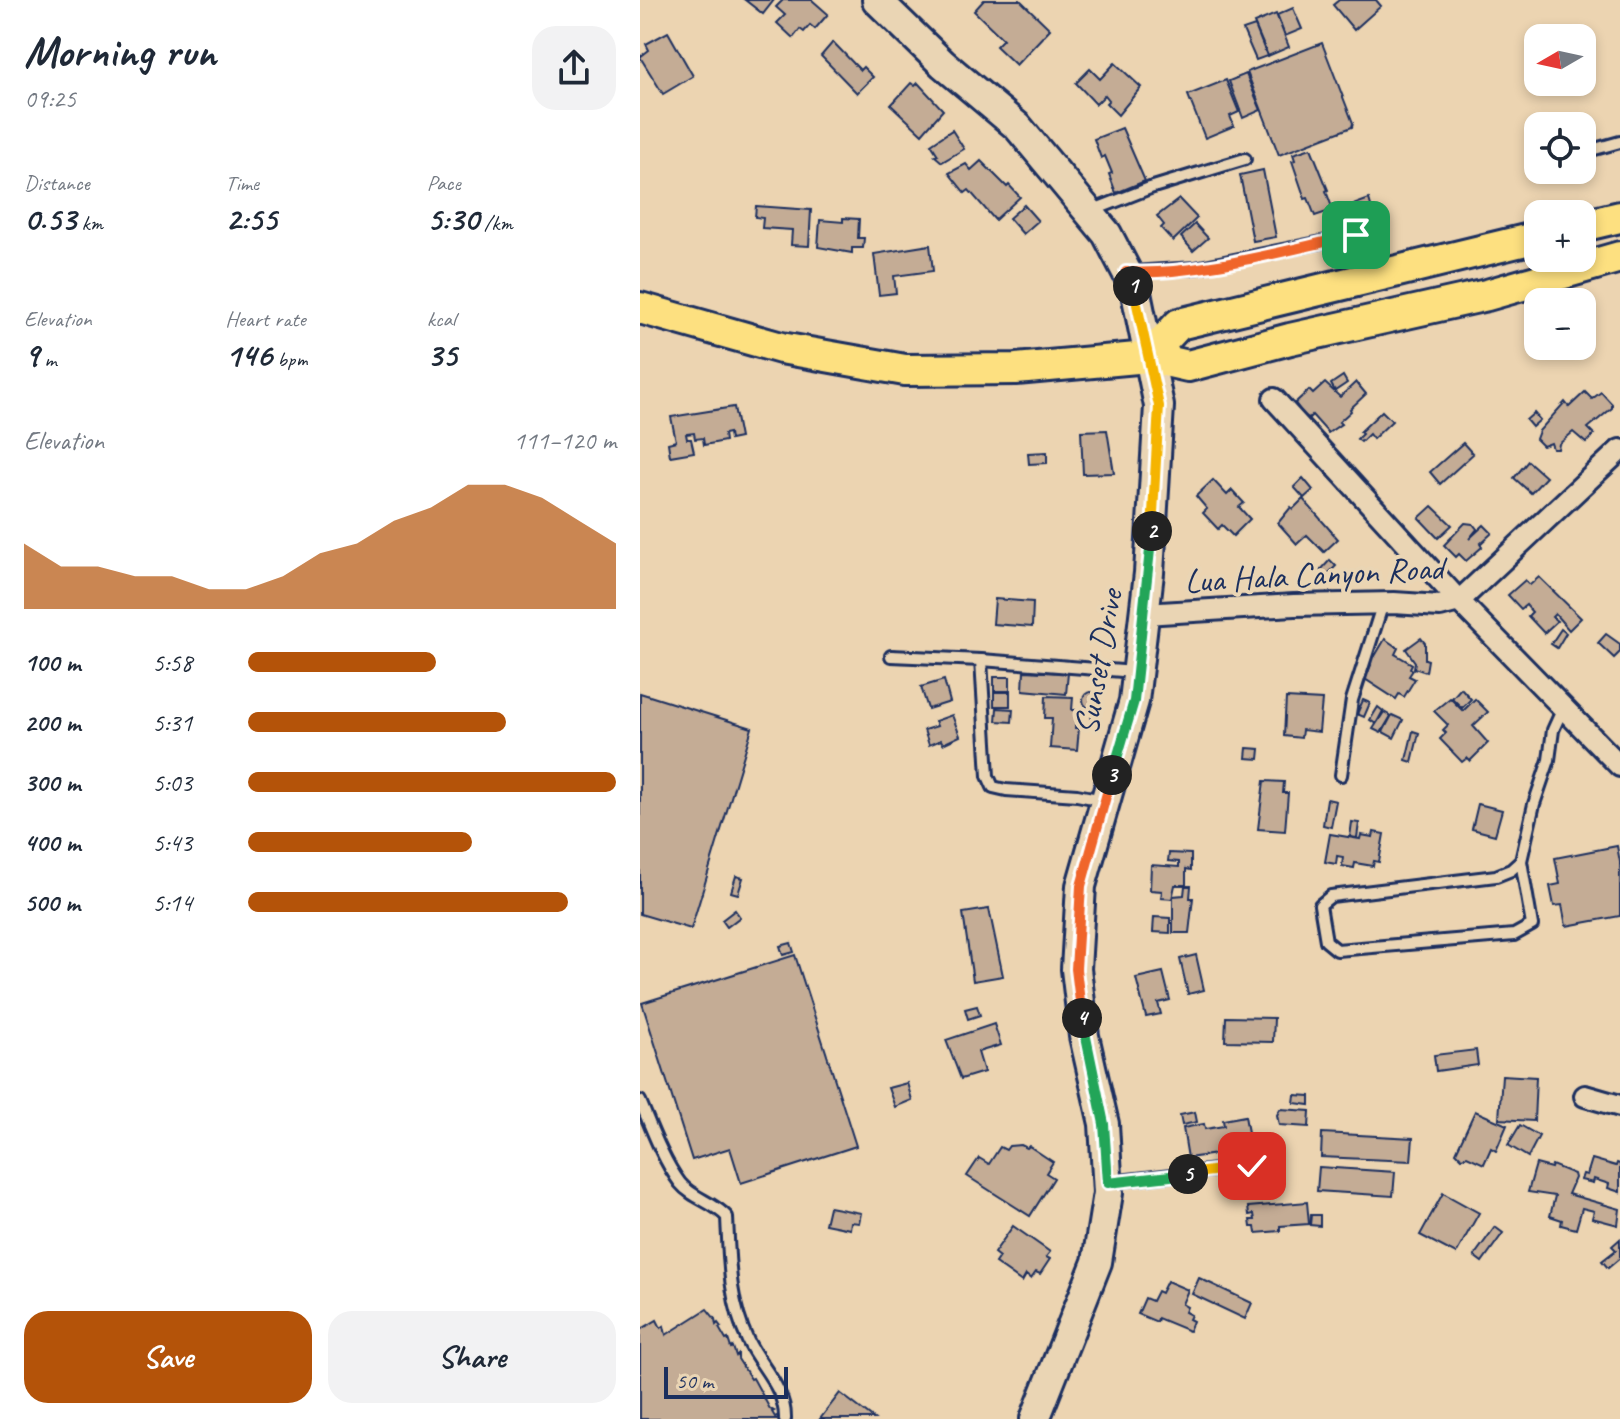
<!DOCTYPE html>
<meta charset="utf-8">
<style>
:root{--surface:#fff;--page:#f2f2f3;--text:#1f2937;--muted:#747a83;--accent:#b45309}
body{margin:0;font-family:Caveat,sans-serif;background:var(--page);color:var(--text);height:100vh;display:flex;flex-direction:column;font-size:30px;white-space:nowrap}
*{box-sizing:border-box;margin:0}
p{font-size:26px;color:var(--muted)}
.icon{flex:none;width:44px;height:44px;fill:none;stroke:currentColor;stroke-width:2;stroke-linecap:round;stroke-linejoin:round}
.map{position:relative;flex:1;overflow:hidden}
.drawer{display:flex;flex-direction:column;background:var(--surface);width:640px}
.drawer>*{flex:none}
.needle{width:52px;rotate:261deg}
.controls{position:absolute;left:884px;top:24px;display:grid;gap:16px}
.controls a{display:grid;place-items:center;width:72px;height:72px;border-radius:16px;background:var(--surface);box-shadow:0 4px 12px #0003;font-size:40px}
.scale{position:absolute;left:24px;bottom:20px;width:124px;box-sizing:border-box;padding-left:8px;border:4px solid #1b2f5e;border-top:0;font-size:22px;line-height:28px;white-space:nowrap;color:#1b2f5e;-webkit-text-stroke:6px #ead5b4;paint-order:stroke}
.pin{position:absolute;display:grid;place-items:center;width:68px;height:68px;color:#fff;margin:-34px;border-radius:16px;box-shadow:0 4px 12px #0006}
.km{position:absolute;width:40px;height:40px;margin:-20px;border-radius:50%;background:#222;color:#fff;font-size:22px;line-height:40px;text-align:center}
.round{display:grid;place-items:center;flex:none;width:84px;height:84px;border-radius:24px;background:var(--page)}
.overview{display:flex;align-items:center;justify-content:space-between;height:136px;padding:0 24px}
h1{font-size:44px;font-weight:800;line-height:60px}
.metrics{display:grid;grid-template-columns:repeat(3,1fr);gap:12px;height:136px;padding:8px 24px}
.metrics div{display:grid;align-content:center}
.metrics b{font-size:34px;font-weight:800}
.metrics small{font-size:22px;font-weight:400}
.metrics p{font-size:22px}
.chart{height:224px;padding:16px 24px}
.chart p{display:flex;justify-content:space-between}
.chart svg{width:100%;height:144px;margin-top:8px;fill:var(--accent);opacity:.7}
.primary-button{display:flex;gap:16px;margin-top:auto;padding:16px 24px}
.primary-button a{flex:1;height:92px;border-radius:24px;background:var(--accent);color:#fff;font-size:32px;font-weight:800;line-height:92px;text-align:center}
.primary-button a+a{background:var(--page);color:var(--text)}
ul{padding:0 24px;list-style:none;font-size:26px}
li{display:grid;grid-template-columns:128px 96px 1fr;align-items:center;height:60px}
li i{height:20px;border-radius:10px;background:var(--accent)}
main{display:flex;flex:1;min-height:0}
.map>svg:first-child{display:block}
.building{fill:#c4ac95;stroke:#1b2f5e;stroke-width:2}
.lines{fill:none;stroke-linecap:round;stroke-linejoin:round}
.lane-casing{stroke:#1b2f5e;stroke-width:16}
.street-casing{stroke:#1b2f5e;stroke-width:26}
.secondary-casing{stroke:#1b2f5e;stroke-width:34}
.primary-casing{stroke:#1b2f5e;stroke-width:36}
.lane{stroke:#ead5b4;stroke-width:10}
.street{stroke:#ead5b4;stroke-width:20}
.secondary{stroke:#ead5b4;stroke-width:28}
.primary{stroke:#fde080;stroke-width:30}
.split-1-casing{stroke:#fff;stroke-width:16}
.split-2-casing{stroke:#fff;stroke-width:16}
.split-3-casing{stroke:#fff;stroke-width:16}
.split-4-casing{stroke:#fff;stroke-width:16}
.split-5-casing{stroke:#fff;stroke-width:16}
.split-6-casing{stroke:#fff;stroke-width:16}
.split-1{stroke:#f0652b;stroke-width:10}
.split-2{stroke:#f5b400;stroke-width:10}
.split-3{stroke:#22a559;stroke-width:10}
.split-4{stroke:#f0652b;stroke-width:10}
.split-5{stroke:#22a559;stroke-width:10}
.split-6{stroke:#f5b400;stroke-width:10}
.labels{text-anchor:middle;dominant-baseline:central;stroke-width:8;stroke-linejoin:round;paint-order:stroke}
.street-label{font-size:34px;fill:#1b2f5e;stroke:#ead5b4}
</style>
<main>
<section class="drawer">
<div class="overview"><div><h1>Morning run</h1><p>09:25</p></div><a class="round"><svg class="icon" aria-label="share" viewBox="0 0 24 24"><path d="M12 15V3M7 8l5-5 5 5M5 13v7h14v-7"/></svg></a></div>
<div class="metrics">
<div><p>Distance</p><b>0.53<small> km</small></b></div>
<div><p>Time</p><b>2:55</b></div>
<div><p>Pace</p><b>5:30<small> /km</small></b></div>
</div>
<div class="metrics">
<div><p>Elevation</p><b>9<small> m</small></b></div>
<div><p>Heart rate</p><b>146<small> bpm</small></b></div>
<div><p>kcal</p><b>35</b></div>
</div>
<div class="chart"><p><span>Elevation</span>111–120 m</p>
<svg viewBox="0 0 160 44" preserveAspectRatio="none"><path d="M0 44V24L10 31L20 31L30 34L40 34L50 38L60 38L70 34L80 27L90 24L100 17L110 13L120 6L130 6L140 10L150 17L160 24V44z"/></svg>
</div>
<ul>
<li><b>100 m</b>5:58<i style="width:51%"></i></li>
<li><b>200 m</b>5:31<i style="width:70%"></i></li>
<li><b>300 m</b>5:03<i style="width:100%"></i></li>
<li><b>400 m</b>5:43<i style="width:61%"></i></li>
<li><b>500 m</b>5:14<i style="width:87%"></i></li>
</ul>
<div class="primary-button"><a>Save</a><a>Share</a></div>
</section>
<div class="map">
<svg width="980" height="1419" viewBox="0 0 980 1419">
<rect width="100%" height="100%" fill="#ecd4b1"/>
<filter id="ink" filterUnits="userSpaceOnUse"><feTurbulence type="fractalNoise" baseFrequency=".0125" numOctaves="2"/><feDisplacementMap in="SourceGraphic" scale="16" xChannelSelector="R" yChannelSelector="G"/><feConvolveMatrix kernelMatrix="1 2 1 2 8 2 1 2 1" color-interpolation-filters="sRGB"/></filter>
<g filter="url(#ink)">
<g class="building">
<path d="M105,0h29l-11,14z"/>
<path d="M143,0h29l16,14 -13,15 -5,-4 -6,7 -4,-3 -7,9 -16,-15 8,-8 -9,-8z"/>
<path d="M344,0h36l30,29 -34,36 -20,-19 7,-7 -29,-28z"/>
<path d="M699,0h37l5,6 -27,24 -21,-25z"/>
<path d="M653,8l9,21 -17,7 -8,-21z"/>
<path d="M636,14l13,33 -21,9 -14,-33z"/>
<path d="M615,26l12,30 -11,4 -13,-30z"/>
<path d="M28,32l25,44 -30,18 -23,-37 9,-7 -3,-6z"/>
<path d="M193,42l27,28 3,-3 10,10 -16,16 -36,-37z"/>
<path d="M682,43l31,80 -1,4 -73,28 -32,-83z"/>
<path d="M475,63l26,24 -23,28 -12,-12 3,-3 -4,-5 -9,9 -20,-21 14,-14 10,10z"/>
<path d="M606,74l15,36 -18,8 -14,-37z"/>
<path d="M586,80l13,32 -9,4 4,10 -29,12 -17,-43z"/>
<path d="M271,83l4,3 3,-3 25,27 -21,24 -31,-29z"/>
<path d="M482,128l23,53 -29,12 -7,-19 3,-1 -7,-17 -4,2 -7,-19z"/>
<path d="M312,130l12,19 -22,13 -7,-6 3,-1 -7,-11z"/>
<path d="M671,148l17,42 -2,1 7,19 -18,6 -7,-18 -3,1 -13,-38 3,-1 -2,-6z"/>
<path d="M341,161l26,26 2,-2 11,12 -25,23 -26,-30 -4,3 -16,-20 17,-9 5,6z"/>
<path d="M623,170l13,67 -23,4 -13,-66z"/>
<path d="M539,199l18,19 -24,23 -12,-13 3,-3 -7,-9z"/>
<path d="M729,199l5,17 -3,3 -20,5 -6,-16z"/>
<path d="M384,205l14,16 -15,13 -14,-16z"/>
<path d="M116,206l55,4 -2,36 -18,-1 1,-15 -30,-2 1,-10 -8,-1z"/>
<path d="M203,218l16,1 -1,19h6l-1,10h-11v5l-34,-6 2,-27 23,2z"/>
<path d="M555,224l13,14 -15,13 -12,-14z"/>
<path d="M290,245l3,26 -39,5 2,17 -17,2 -5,-41z"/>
<path d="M703,376l4,7 -12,8 -4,-7z"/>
<path d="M716,382l10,12 -16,15 1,2 -12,11 2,2 -13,9 -16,-18 -3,3 -5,-2 -9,-13 14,-13 4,4 12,-11 15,14z"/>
<path d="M945,392l7,7 9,-7 11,12v4l-24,20 6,6 -8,9 -13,-11 -14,12 -1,5h-5l-2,-6 -8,3 -7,-7 3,-8 26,-29 4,5z"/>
<path d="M94,407l6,31 -10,2 -1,-7 -5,1 1,7 -21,4 -1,-7 -8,1 -1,-6 -8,1 1,5h4l3,13 -24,4 -2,-13 8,-2 -5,-24z"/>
<path d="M742,411l10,10 -19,18 -4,-5 -8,8 -4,-3 5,-5 -2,-2z"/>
<path d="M894,413l6,7 -8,7 -6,-7z"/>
<path d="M467,430l7,43 -31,1 -2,-43z"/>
<path d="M823,443l10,11 -33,30 -10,-12z"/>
<path d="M407,452v11l-18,1 -1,-11z"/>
<path d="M888,461l18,16 -15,16 -17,-15z"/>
<path d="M663,478l10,12 -9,8 -10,-11z"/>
<path d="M573,480l14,15 5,-5 12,13 -5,4 11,12 -17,17 -11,-11 -4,4 -15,-16 4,-4 -11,-13z"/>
<path d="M663,499l35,40 -14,13 -17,-17 -10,9 -19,-21 13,-16 2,2z"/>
<path d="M792,506l20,19 -14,13 -19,-20z"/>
<path d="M825,523l8,1 4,5 -8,10 15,-14 8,8 -12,11 2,3 -16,14 -7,-7 -3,3 -12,-12z"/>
<path d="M690,560l6,6 -12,12 -5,-6z"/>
<path d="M899,577l42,41 -12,12 -14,-16 -3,3 5,4 -13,12 -16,-17 4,-4 -6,-7 -5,4 -13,-14 17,-15 5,5z"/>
<path d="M355,599l38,3 -1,25 -39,-3z"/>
<path d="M921,629l5,4 -9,15 -6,-4z"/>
<path d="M966,634l14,10v8l-6,6 -16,-15z"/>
<path d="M781,638l4,5v16l3,1 -2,12 -12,-4 1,-6 -9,-13z"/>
<path d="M745,639l13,9 -3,6 17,10 -2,4 3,2 -4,6 6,3 -11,18 -5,-3 -3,5 -31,-20 6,-14 -4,-3 4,-9 4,3z"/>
<path d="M384,671l44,2 -2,21 -43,-4z"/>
<rect x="354" y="677" width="16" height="14"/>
<path d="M304,680l6,22 -22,7 -7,-22z"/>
<path d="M821,688l10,11 -9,9 -10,-10z"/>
<rect x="354" y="692" width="16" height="14"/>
<circle cx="451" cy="700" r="8"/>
<path d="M0,693l112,35 -61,201 -51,-15z"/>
<path d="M406,696l27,1 -1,13h5l-2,18h4l-2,22 -27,-2 2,-30h-7z"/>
<path d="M646,698l36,2 -3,32 -17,-2 -1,8 -17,-2z"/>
<path d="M810,698l13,13 12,-12 13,13 -15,14 15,17 -18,18 -3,-3 -5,4 -22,-23 6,-6 -3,-3 5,-5 -14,-14z"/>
<path d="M723,700l7,3 -6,14 -7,-3z"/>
<path d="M738,707l5,4 -7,13 -6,-4z"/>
<path d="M357,708l16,1 -1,13 -16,-1z"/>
<path d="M452,709h8l-1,16 -8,-1z"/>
<path d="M744,712l7,4 -10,17 -8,-4z"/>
<path d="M312,715l8,21 -17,8 -2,-4 -12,5 -5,-15 13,-4 -2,-5z"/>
<path d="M752,715l11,5 -9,18 -11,-6z"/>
<path d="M773,731l6,2 -7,29 -6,-2z"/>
<path d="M607,748l13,1 -1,10 -13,-1z"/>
<path d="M624,781l20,1 -1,11h5l-3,38 -27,-2z"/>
<path d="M687,799l9,2 -5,26 -8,-2z"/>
<path d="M838,804l24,6 -7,25 -23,-6z"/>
<path d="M712,822l7,1 -2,15 -7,-1z"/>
<path d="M734,832l10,2 -5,28 -5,-1 -1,5 -18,-3 -1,5 -12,-2 1,-9 -6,-1 -1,8 -11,-2 5,-28 30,5 1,-4 12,2z"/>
<path d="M977,846l3,16v54l-54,10 -4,-21 -8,1 -4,-20 10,-2 -5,-26z"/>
<path d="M529,853l22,1v16l-5,-1v16h-11l-3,14 -11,-1 1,-7 -12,-1 1,-25 28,2v-5l-11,-1z"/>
<path d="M96,876l7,2 -5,16 -7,-2z"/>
<path d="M545,886h6l-1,12h3l-4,35h-16v-37l11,-1z"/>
<path d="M349,909l14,67 -30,5 -10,-68z"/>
<path d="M95,910l5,7 -13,10 -5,-7z"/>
<path d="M514,917l16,1v15l-17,-1z"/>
<path d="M151,943l3,9 -11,3 -3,-9z"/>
<path d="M155,955l61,191 -115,37 -11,-35 -38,12 -50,-157z"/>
<path d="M556,955l8,35 -16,4 -8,-35z"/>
<path d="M523,972l7,28 -12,3 3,11 -15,3 -10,-39z"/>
<path d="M337,1006l3,9 -12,4 -3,-10z"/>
<path d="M586,1017l48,1 -1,24 -48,-1z"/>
<path d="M354,1024l7,21 -23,7 6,20 -23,7 -15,-39z"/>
<path d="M836,1050l2,15 -42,6 -2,-16z"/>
<path d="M862,1075l34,2 -2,44 -35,-2z"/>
<path d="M267,1083l5,17 -17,7 -7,-19z"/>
<path d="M655,1095l15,1v9l-16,-2z"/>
<path d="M640,1109l30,2 -1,16 -30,-2 -2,-10z"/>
<path d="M835,1111l32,14 -11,26 -5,-3 -7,16 -17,-8 -5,2 -6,-6z"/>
<path d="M555,1112l2,10 -15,3 -2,-10z"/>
<path d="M605,1116l6,33 -63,9 -5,-30 21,-4 1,5 19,-3 -1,-6z"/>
<path d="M880,1125l19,11 -11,21 -20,-12z"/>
<path d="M682,1133l91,5 -2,23 -90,-4z"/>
<path d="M381,1145l6,3 2,-2 24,16 -7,11 8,5 -24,38 -63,-40 12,-18 10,6 11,-17 6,3 3,-4z"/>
<path d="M952,1159l24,7 1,-3 3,1v28l-12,-4 1,-4 -15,-5 -1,4 -12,-3 2,-6 4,1z"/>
<path d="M896,1164l15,4 1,-3 22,9 1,4 -7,16 52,15 -2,16 -26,-7 2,-7 -12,-3 -6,21 -15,-4 1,-5 -12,-4 5,-20 -27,-4z"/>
<path d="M679,1167l76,5 -2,24 -76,-5z"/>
<path d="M803,1193l36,20 -23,41 -36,-19z"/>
<path d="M667,1202l2,22 -29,2v5l-24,2 -1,-6h-4l-1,-7h5l-1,-6 -5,1 -1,-8z"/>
<path d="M189,1207l32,6 -2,10 -8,-1 -1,7 -25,-5z"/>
<path d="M671,1215h9v11l-10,-1z"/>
<path d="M373,1226l37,26 -4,5 4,2 -10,15 -4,-2 -5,7 -5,-4 -4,7 -27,-19 4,-6 -5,-4z"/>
<path d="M855,1227l8,6 -21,29 -8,-6z"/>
<path d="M980,1239v19l-12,10 -6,-7 14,-11 -4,-4z"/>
<path d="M559,1278l53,25 -7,16 -53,-25z"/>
<path d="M527,1281l21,9 -6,14 5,3 -2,5 6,3 -2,4 4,2 -4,10 -31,-13 -1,4 -19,-8 7,-16 7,3 5,-10 4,2z"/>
<path d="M67,1309l8,10 1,6 2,-2 3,4 -2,1 7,12 2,-1 3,9 2,-1 3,9 2,-2v5l13,20 2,-1 17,31 4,2 -2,1 3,5 2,-1 2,3h-139v-89l17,-10 4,8 3,-2 2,9z"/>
<path d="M200,1393l34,26h-54z"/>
</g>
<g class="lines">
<g class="lane-casing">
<g id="lane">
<path d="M944,152l36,-10"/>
<path d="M451,211l59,-23 95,-29"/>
<path d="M492,272l63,-4 161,-33"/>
<path d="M251,656l90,4 154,12"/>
<path d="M341,660l7,116 5,11 13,3 71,5 26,5"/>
<path d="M701,775l11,-75 31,-97"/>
<path d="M881,861l11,64 -18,10 -177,15 -11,-9 -6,-36 11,-9 165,-20 15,-6 10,-9 13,-57 15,-44 4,-30 10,-22"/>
<path d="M0,1101c11,26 23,59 40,82 13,16 34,19 47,34 2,42 2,85 21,124 12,25 38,48 37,78"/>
<path d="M470,1182l142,-16"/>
</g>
</g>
<g class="street-casing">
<g id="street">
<path d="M634,399l185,202 161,165"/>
<path d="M504,614l150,-9 100,-2 46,3 19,-5 161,-151"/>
<path d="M945,1096l35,10"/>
</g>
</g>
<g class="secondary-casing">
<path id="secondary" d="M237,0l66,64 75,63 89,107 28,54 24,118 -10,167 -15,128 -53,185 -5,83 8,67 20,88 4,69 -11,69 -62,157"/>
</g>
<g class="primary-casing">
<g id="primary">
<path d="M942,226l38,-9"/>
<path d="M0,308l141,40 124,22 111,-1 132,-12 40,9 102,-27 197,-44 133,-38"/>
<path d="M508,357l31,-33 359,-87"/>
</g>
</g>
<use href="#lane" class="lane"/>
<use href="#street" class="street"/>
<use href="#secondary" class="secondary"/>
<use href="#primary" class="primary"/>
</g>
</g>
<g class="lines" filter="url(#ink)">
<g class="split-1-casing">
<path id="split-1" d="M493,286l-7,-14c72,4 159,-22 230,-37"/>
</g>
<g class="split-2-casing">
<path id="split-2" d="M493,286l26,120 -7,125"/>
</g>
<g class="split-3-casing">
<path id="split-3" d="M472,775l22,-74 18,-170"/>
</g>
<g class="split-4-casing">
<path id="split-4" d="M442,1018l-6,-49 5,-83 31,-111"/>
</g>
<g class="split-5-casing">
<path id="split-5" d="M442,1018l22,106 4,59 80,-9"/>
</g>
<g class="split-6-casing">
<path id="split-6" d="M548,1174l64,-8"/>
</g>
<use href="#split-1" class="split-1"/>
<use href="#split-2" class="split-2"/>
<use href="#split-3" class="split-3"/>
<use href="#split-4" class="split-4"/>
<use href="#split-5" class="split-5"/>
<use href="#split-6" class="split-6"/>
</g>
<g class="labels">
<g class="street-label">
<text transform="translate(674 574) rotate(-3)">Lua Hala Canyon Road</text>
<text transform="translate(458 662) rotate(-80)">Sunset Drive</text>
</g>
</g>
</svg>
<div class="controls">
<a><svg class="needle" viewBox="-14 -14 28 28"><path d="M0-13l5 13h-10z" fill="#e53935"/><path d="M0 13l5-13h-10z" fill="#747a83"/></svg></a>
<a><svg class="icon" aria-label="locate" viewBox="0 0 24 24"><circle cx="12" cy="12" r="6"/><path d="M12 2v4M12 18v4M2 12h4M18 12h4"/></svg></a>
<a>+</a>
<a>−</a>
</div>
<div class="scale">50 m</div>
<div class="pin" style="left:716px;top:235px;background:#1e9e55"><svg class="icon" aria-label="arrive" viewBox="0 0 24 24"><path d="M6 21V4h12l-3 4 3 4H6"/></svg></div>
<div class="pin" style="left:612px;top:1166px;background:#d93025"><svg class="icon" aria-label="check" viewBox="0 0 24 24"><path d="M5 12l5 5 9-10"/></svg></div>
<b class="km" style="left:493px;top:286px">1</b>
<b class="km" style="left:512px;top:531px">2</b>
<b class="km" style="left:472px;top:775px">3</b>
<b class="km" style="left:442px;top:1018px">4</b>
<b class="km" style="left:548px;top:1174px">5</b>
</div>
</main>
